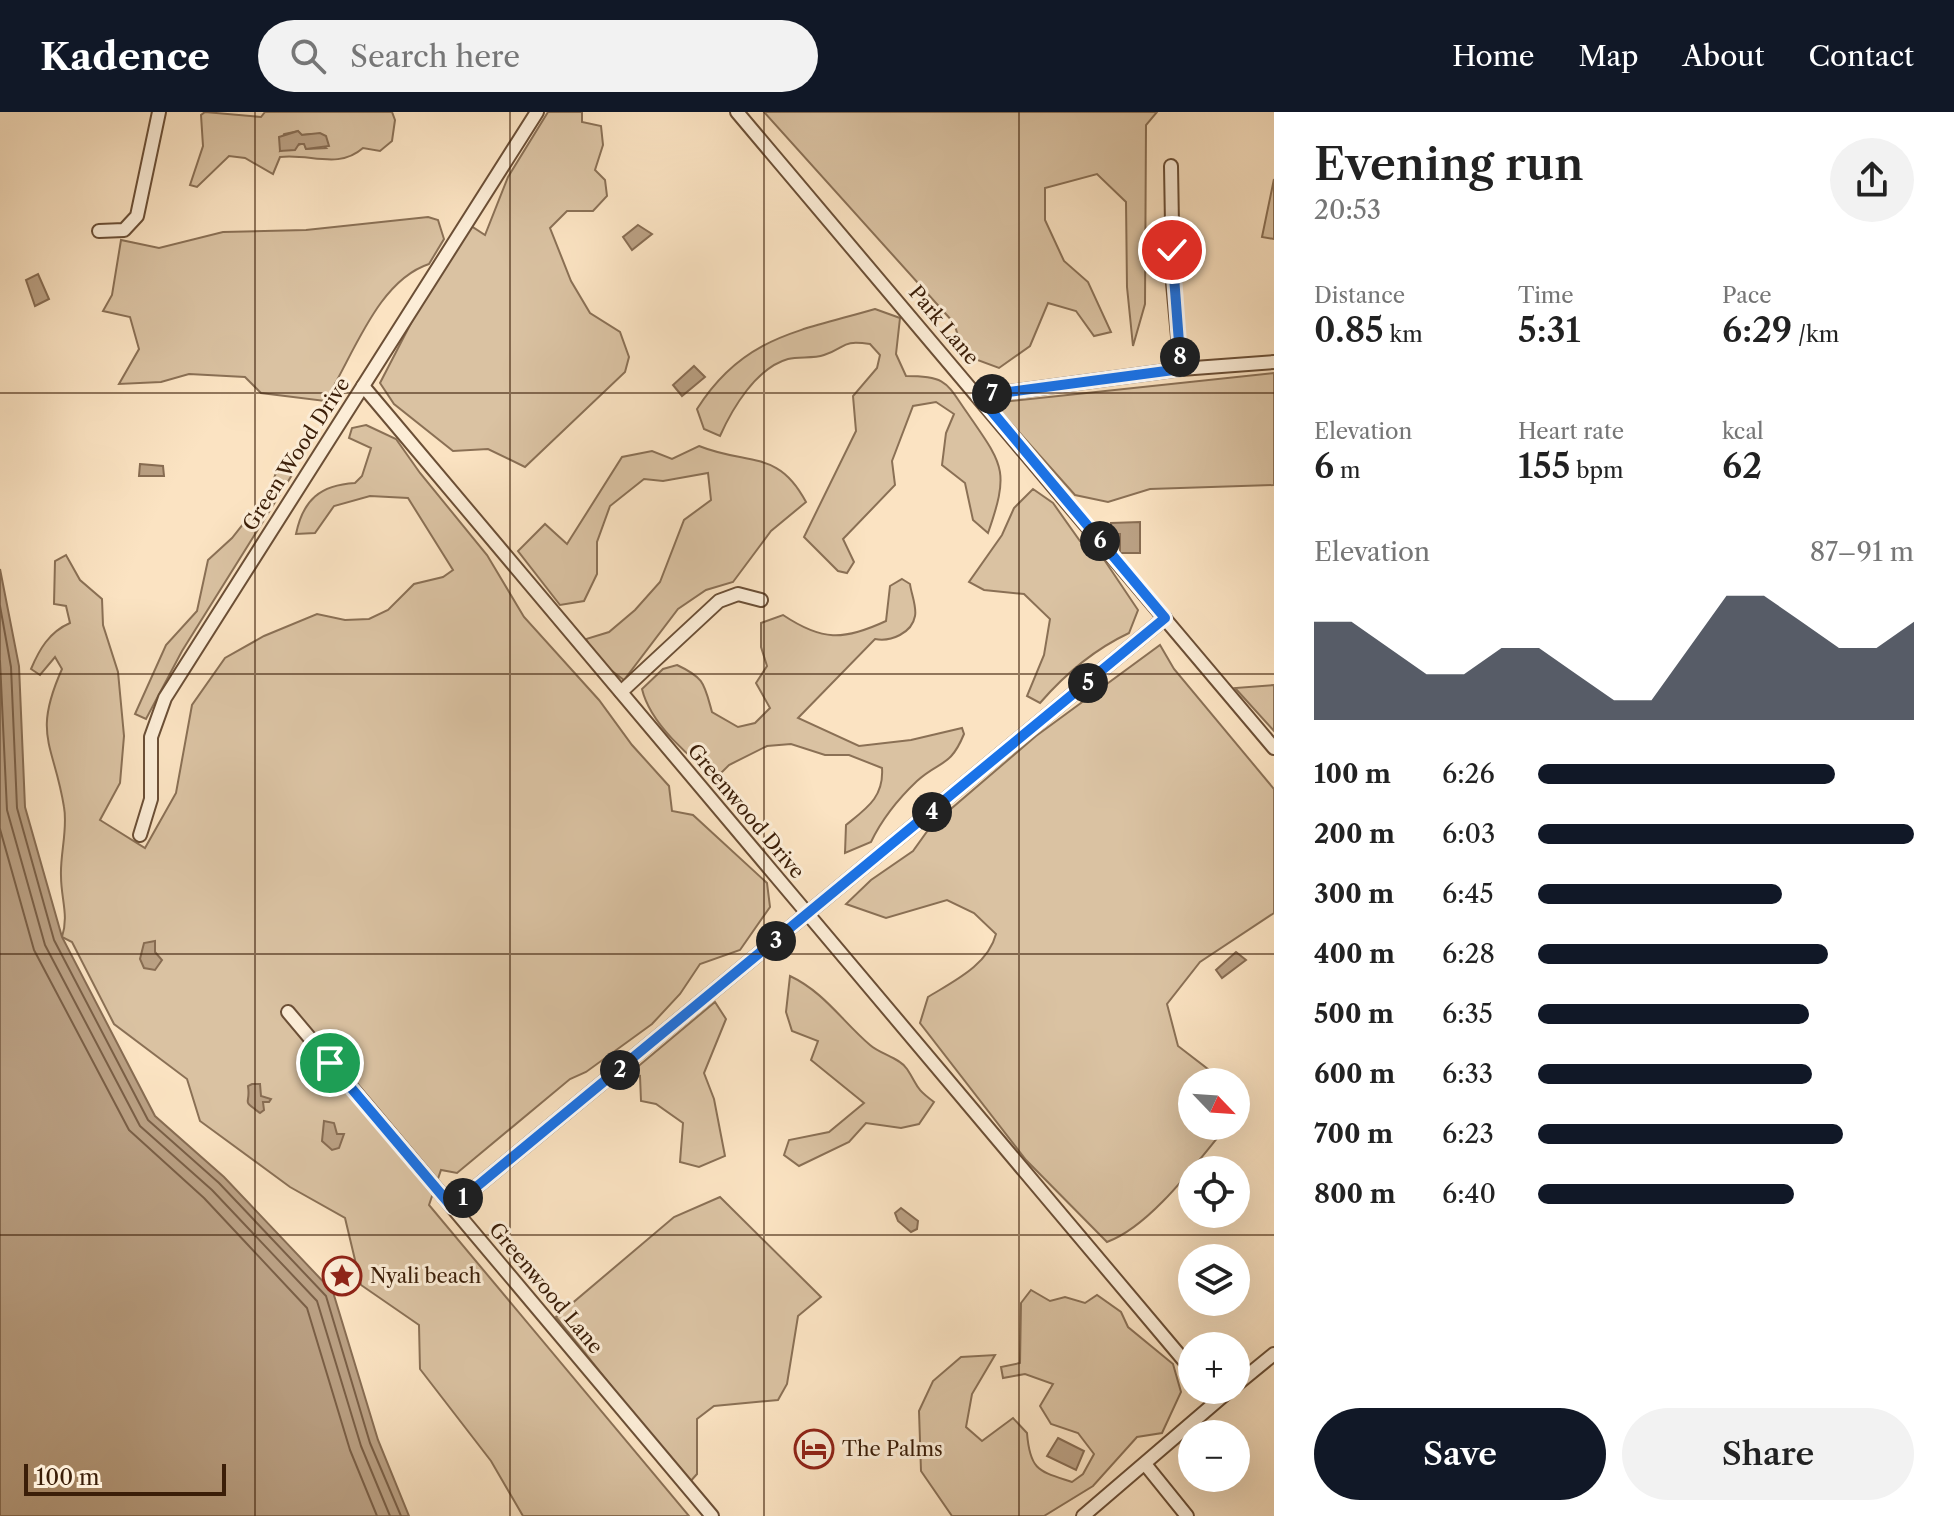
<!DOCTYPE html>
<meta charset="utf-8">
<style>
:root{--surface:#fff;--page:#f2f2f2;--text:#222;--muted:#767676;--accent:#111827}
body{margin:0;font-family:"Libre Caslon Text",serif;background:var(--page);color:var(--text);height:100vh;display:flex;flex-direction:column;font-size:30px;white-space:nowrap}
*{box-sizing:border-box;margin:0}
p{font-size:26px;color:var(--muted)}
.icon{flex:none;width:44px;height:44px;fill:none;stroke:currentColor;stroke-width:2;stroke-linecap:round;stroke-linejoin:round}
.map{position:relative;flex:1;overflow:hidden}
.sheet{display:flex;flex-direction:column;background:var(--surface);width:680px}
.sheet>*{flex:none}
.needle{width:52px;rotate:115deg}
.buttons{position:absolute;left:1178px;top:956px;display:grid;gap:16px}
.buttons a{display:grid;place-items:center;width:72px;height:72px;border-radius:50%;background:var(--surface);box-shadow:0 8px 32px #0002;font-size:40px}
.scale{position:absolute;left:24px;bottom:20px;width:202px;box-sizing:border-box;padding-left:8px;border:4px solid #3b1e08;border-top:0;font-size:22px;line-height:28px;white-space:nowrap;color:#3b1e08;-webkit-text-stroke:6px #fcedd7;paint-order:stroke}
.pin{position:absolute;display:grid;place-items:center;width:68px;height:68px;color:#fff;margin:-34px;border:4px solid #fff;border-radius:50%;box-shadow:0 2px 8px #0007}
.km{position:absolute;width:40px;height:40px;margin:-20px;border-radius:50%;background:#222;color:#fff;font-size:22px;line-height:40px;text-align:center}
.round{display:grid;place-items:center;flex:none;width:84px;height:84px;border-radius:42px;background:var(--page)}
.summary{display:flex;align-items:center;justify-content:space-between;height:136px;padding:0 40px}
h1{font-size:44px;font-weight:600;line-height:60px}
.stats{display:grid;grid-template-columns:repeat(3,1fr);gap:12px;height:136px;padding:8px 40px}
.stats div{display:grid;align-content:center}
.stats b{font-size:34px;font-weight:600}
.stats small{font-size:22px;font-weight:400}
.stats p{font-size:22px}
.chart{height:224px;padding:16px 40px}
.chart p{display:flex;justify-content:space-between}
.chart svg{width:100%;height:144px;margin-top:8px;fill:var(--accent);opacity:.7}
.primary-button{display:flex;gap:16px;margin-top:auto;padding:16px 40px}
.primary-button a{flex:1;height:92px;border-radius:48px;background:var(--accent);color:#fff;font-size:32px;font-weight:600;line-height:92px;text-align:center}
.primary-button a+a{background:var(--page);color:var(--text)}
ul{padding:0 40px;list-style:none;font-size:26px}
li{display:grid;grid-template-columns:128px 96px 1fr;align-items:center;height:60px}
li i{height:20px;border-radius:10px;background:var(--accent)}
header{display:flex;align-items:center;gap:48px;box-sizing:border-box;height:112px;padding:0 40px;background:var(--accent);color:#fff}
header strong{font-size:38px}
nav{display:flex;gap:44px;margin-inline-start:auto;font-size:28px}
.search{width:560px;height:72px;background:var(--page);display:flex;align-items:center;gap:20px;box-sizing:border-box;padding:0 28px;border-radius:44px;color:var(--muted);font-size:30px}
main{display:flex;flex:1;min-height:0}
.map>svg:first-child{display:block}
.green{fill:#dac2a2;stroke:#8a7055;stroke-width:2;fill-rule:evenodd}
.water{fill:#baa083;stroke:#876c52;stroke-width:2}
.lines{fill:none;stroke-linecap:round;stroke-linejoin:round}
.shore{stroke:#7a5f46;stroke-width:2}
.street-casing{stroke:#6b4f36;stroke-width:16}
.street{stroke:#fcedd7;stroke-width:12}
.route-casing{stroke:#fff;stroke-width:16}
.route{stroke:#1a73e8;stroke-width:10}
.grid{fill:none;stroke:#3b1e08;stroke-width:2;stroke-opacity:0.55}
.labels{text-anchor:middle;dominant-baseline:central;stroke-width:6;stroke-linejoin:round;paint-order:stroke}
.street-label{font-size:20px;fill:#3b1e08;stroke:#fcedd7}
.poi-label{font-size:20px;fill:#3b1e08;stroke:#fcedd7;text-anchor:start}
</style>
<header>
<strong>Kadence</strong>
<div class="search"><svg class="icon" aria-label="search" viewBox="0 0 24 24"><circle cx="10" cy="10" r="6"/><path d="M15 15l6 6"/></svg>Search here</div>
<nav><a>Home</a><a>Map</a><a>About</a><a>Contact</a></nav>
</header>
<main>
<div class="map">
<svg width="1274" height="1404" viewBox="0 0 1274 1404">
<rect width="100%" height="100%" fill="#fbe3c2"/>
<filter id="stains"><feTurbulence type="fractalNoise" baseFrequency=".0025" numOctaves="4"/><feColorMatrix values="0 0 0 0 .2 0 0 0 0 .09 0 0 0 0 .02 0 0 0 .5 -.17"/></filter>
<radialGradient id="worn" r=".72"><stop offset=".6" stop-color="#630" stop-opacity="0"/><stop offset="1" stop-color="#630" stop-opacity=".3"/></radialGradient>
<g class="green">
<path d="M205,0l56,5 4,-5h127l3,8 -3,21 -12,10 -17,-3c-25,22 -53,5 -83,9l-7,17 -28,-16 -16,-2 -32,31 -7,-2 13,-39 -2,-31zM298,19l3,4 10,-1 15,14 -20,1 -2,-6 -24,8 4,-17z"/>
<path d="M548,0h34v10l19,4 2,19 -8,25 10,10 2,16 -14,15h-26l-17,17 21,53 19,32 30,19 9,25 -4,15 -100,95 -37,-18 -35,2 -59,-47 -14,-21 44,-85 47,-72 14,9 23,-58z"/>
<path d="M764,0h393l-11,13 -1,179 -12,42 -6,-59 -1,-85 -29,-28 -52,14v32l19,41 24,21 23,50 -17,4 -18,-25 -28,-8 -18,43 -31,22 -35,-13 -10,-32z"/>
<path d="M1274,67v60l-12,-2z"/>
<path d="M428,105l10,3 6,19 -15,25c-52,17 -76,93 -104,137l-64,-8 -16,-16 -56,-3 -28,8 -42,2 20,-35 -9,-32 -27,-6 9,-16 9,-55 38,8 64,-16 83,-2z"/>
<path d="M875,197l25,9 -4,36 10,22c42,0 40,7 62,38 35,51 42,56 20,119l-15,-13 -8,-37 -23,-18 4,-32 8,-19 -18,-12 -23,4 -21,55 3,24 -52,54 11,23 -7,11 -9,-2 -34,-34 52,-106 -3,-35 24,-28 3,-13 -10,-11c-30,-4 -22,3 -46,11 -11,4 -25,1 -36,4 -32,9 -56,50 -68,77l-16,-7 -7,-20c46,-73 103,-78 178,-100z"/>
<path d="M1274,261v112l-124,4 -42,13 -33,-7 -82,-92z"/>
<path d="M366,313l30,14 24,34 67,82 37,62 75,83 33,45 37,41 3,25 21,4 74,68 3,24 -30,43 -40,14 -20,30 -28,30 -66,48 -16,7 -113,94 -16,-3 -12,35 260,311h-166l-32,-55 -71,-92 -1,-44 -58,-40 -16,-67 -55,-31 -90,-66 -13,-42 -73,-55 -42,-82 -10,-5c7,-22 -1,-38 -1,-61 -1,-22 7,-47 3,-69 -10,-63 -32,-71 -2,-138l-7,-12 -15,18 -9,-6c8,-19 18,-37 39,-46l-4,-17 -12,-2 1,-43 11,-6 14,25 22,19 1,26 15,47 6,64 -4,47 -20,37 45,28 31,-55 16,-88 33,-47 39,-22 53,-22 28,6 24,-1 19,-9 26,-26 29,-7 10,-7 -45,-72 -38,-2 -36,10 -19,27 -19,1c7,-34 24,-49 59,-51l7,-7 9,-28 -22,-10 3,-10z"/>
<path d="M699,334c50,20 79,3 107,56l-35,29 -38,51 -27,8 -28,19 -54,71 -28,-21 -10,-20 23,-7 26,-22 25,-28 24,-62 27,-20 -3,-27 -45,8 -19,-2 -34,27 -13,36v32l-13,27 -24,4 -42,-54 27,-27 22,20 55,-87 30,-6 20,8z"/>
<path d="M279,352l13,11 -110,176 -36,68 -11,-5 31,-69 31,-34 11,-51 24,-22 38,-48z"/>
<path d="M1033,377l20,14 27,38 23,17 35,52 -9,23c-36,17 -63,40 -89,70l-13,-7 17,-41 6,-36 -26,-25 -40,-4 -15,-8 33,-47 12,-27z"/>
<path d="M902,467l8,5c1,9 7,23 5,32 -3,17 -24,26 -40,23l-77,79 61,28 52,-6 51,-12 2,6c-14,34 -24,26 -47,47 -19,18 -35,38 -46,61l-26,11 1,-28c21,-17 38,-28 36,-57l-33,-13h-24l-34,-11 -24,2 -38,19 -12,12c-28,-19 -67,-54 -75,-88l21,-20 14,-4c28,13 27,19 35,47l26,15 17,-4 15,-15 -14,-25 11,-17 -6,-19v-24l22,-8c39,26 60,26 103,6l4,-35z"/>
<path d="M1160,533l14,24 100,120v124l-74,49 -33,42 11,42 35,27 4,9h-25v44h35c-30,36 -76,100 -120,116l-81,-82 -106,-137 8,-26c26,-16 60,-32 68,-63l-22,-21 -27,-13 -61,18 -40,-14 25,-24 42,-29 18,-25 105,-90z"/>
<path d="M1274,573v46l-39,-43z"/>
<path d="M790,864c34,16 52,45 80,69 10,9 30,13 37,24 12,18 7,18 27,33l-15,22 -18,4 -35,-5 -17,19 -50,24 -15,-11 5,-15 40,-8 35,-29 -53,-43 7,-19 -26,-10 -6,-19z"/>
<path d="M715,890l11,17 -22,54 10,26 11,57 -26,11 -19,-5 3,-39 -27,-19 -15,-3 -1,-25 -17,3z"/>
<path d="M720,1085l101,100 -23,19 -11,68 -9,16 -64,6 -17,13v55l-8,9 -133,-166 118,-100z"/>
<path d="M1031,1178l19,11 15,-4 20,6 12,-8 24,17 7,15 45,37 8,28 -19,41 -25,4 -44,49 -49,30h-92l-31,-45 -2,-60 14,-30 28,-24 34,-2 -23,39 -6,33 16,14 31,-23 14,15c3,38 12,38 45,49l11,-8 11,-20 -16,-21 -27,-9 -11,-18 13,-22 -28,-10 -22,4 -2,-11 19,-4 1,-60z"/>
</g>
<g class="water">
<path d="M298,19l4,4 18,-2 6,3 3,10 -23,3 -2,-5h-5l-4,6 -15,1 -1,-14z"/>
<path d="M638,113l14,9 -20,16 -9,-13z"/>
<path d="M38,162l11,25 -14,7 -9,-26z"/>
<path d="M694,254l11,11 -23,19 -9,-11z"/>
<path d="M140,352l23,2 1,10h-25z"/>
<path d="M1140,410v31h-20v-19h-9v-11z"/>
<path d="M0,457l19,97 6,141 37,130 93,179 69,61 109,115 45,148 31,76h-409z"/>
<path d="M155,829v11l7,8 -7,10 -11,-2 -4,-9 4,-16z"/>
<path d="M1236,840l10,8 -24,18 -6,-8z"/>
<path d="M252,972h8l1,12 10,3 -2,3h-6l1,8 -4,3c-20,-15 -9,-6 -12,-27z"/>
<path d="M324,1009l10,2 3,11h7l-5,14 -7,2 -10,-9z"/>
<path d="M901,1096l17,13 -1,8 -6,3 -13,-11 -3,-8z"/>
<path d="M1058,1326l26,13 -8,19 -29,-14z"/>
</g>
<g class="lines">
<g class="shore">
<path d="M0,494l11,61 6,141 37,132 94,180 71,63 107,113 44,147 31,73"/>
<path d="M0,549l7,149 38,135 95,181 72,64 105,111 44,145 29,70"/>
<path d="M0,717l34,121 95,180 75,68 103,110 43,142 27,66"/>
</g>
<g class="street-casing">
<g id="street">
<path d="M737,0l537,636"/>
<path d="M1171,54l2,117 8,86"/>
<path d="M99,119l25,-1 13,-14 22,-104"/>
<path d="M363,274l829,984"/>
<path d="M979,284l202,-27 93,-7"/>
<path d="M621,580l98,-91 19,-7 23,6"/>
<path d="M140,723l11,-36v-62l14,-39 372,-586"/>
<path d="M288,900l424,504"/>
<path d="M452,1095l713,-589"/>
<path d="M1236,1273l38,-31"/>
<path d="M1145,1352l42,52"/>
<path d="M1083,1404l147,-126"/>
</g>
</g>
<use href="#street" class="street"/>
</g>
<g class="lines">
<g class="route-casing">
<path id="route" d="M330,951l122,144 713,-589 -186,-222 202,-27 -9,-119"/>
</g>
<use href="#route" class="route"/>
</g>
<path class="grid" d="M255,0v1404M510,0v1404M764,0v1404M1019,0v1404M0,281h1274M0,562h1274M0,842h1274M0,1123h1274"/>
<defs>
<g id="sight-ring" transform="scale(2)"><circle r="9.5" fill="#fcedd7" stroke="#8f2418" stroke-width="1.5"/><path d="M0-6L1.8-2.2L6-1.7L2.9 1.2L3.7 5.4L0 3.3L-3.7 5.4L-2.9 1.2L-6-1.7L-1.8-2.2Z" fill="#8f2418"/></g>
<g id="hotel-ring" transform="scale(2)"><circle r="9.5" fill="#fcedd7" stroke="#8f2418" stroke-width="1.5"/><path d="M-6-4.5h1.5V1H6V5H4.5V3h-9V5H-6ZM-4 0a1.8 1.8 0 1 1 3.6 0ZM.5 0V-2.5h3Q6-2.5 6 0Z" fill="#8f2418"/></g>
</defs>
<g fill-rule="evenodd">
<use href="#sight-ring" x="342" y="1164"/>
<use href="#hotel-ring" x="814" y="1337"/>
</g>
<g class="labels">
<g class="street-label">
<text transform="translate(944 213) rotate(50)">Park Lane</text>
<text transform="translate(296 342) rotate(-57)">Green Wood Drive</text>
<text transform="translate(746 699) rotate(50)">Greenwood Drive</text>
<text transform="translate(546 1176) rotate(50)">Greenwood Lane</text>
</g>
<g class="poi-label">
<text x="370" y="1164">Nyali beach</text>
<text x="842" y="1337">The Palms</text>
</g>
</g>
<rect width="100%" height="100%" filter="url(#stains)"/>
<rect width="100%" height="100%" fill="url(#worn)"/>
</svg>
<div class="buttons">
<a><svg class="needle" viewBox="-14 -14 28 28"><path d="M0-13l5 13h-10z" fill="#e53935"/><path d="M0 13l5-13h-10z" fill="#767676"/></svg></a>
<a><svg class="icon" aria-label="locate" viewBox="0 0 24 24"><circle cx="12" cy="12" r="6"/><path d="M12 2v4M12 18v4M2 12h4M18 12h4"/></svg></a>
<a><svg class="icon" aria-label="layers" viewBox="0 0 24 24"><path d="M12 4l9 5-9 5-9-5zM3 14l9 5 9-5"/></svg></a>
<a>+</a>
<a>−</a>
</div>
<div class="scale">100 m</div>
<div class="pin" style="left:330px;top:951px;background:#1e9e55"><svg class="icon" aria-label="arrive" viewBox="0 0 24 24"><path d="M6 21V4h12l-3 4 3 4H6"/></svg></div>
<div class="pin" style="left:1172px;top:138px;background:#d93025"><svg class="icon" aria-label="check" viewBox="0 0 24 24"><path d="M5 12l5 5 9-10"/></svg></div>
<b class="km" style="left:463px;top:1086px">1</b>
<b class="km" style="left:620px;top:958px">2</b>
<b class="km" style="left:776px;top:829px">3</b>
<b class="km" style="left:932px;top:700px">4</b>
<b class="km" style="left:1088px;top:571px">5</b>
<b class="km" style="left:1100px;top:429px">6</b>
<b class="km" style="left:992px;top:282px">7</b>
<b class="km" style="left:1180px;top:245px">8</b>
</div>
<section class="sheet">
<div class="summary"><div><h1>Evening run</h1><p>20:53</p></div><a class="round"><svg class="icon" aria-label="share" viewBox="0 0 24 24"><path d="M12 15V3M7 8l5-5 5 5M5 13v7h14v-7"/></svg></a></div>
<div class="stats">
<div><p>Distance</p><b>0.85<small> km</small></b></div>
<div><p>Time</p><b>5:31</b></div>
<div><p>Pace</p><b>6:29<small> /km</small></b></div>
</div>
<div class="stats">
<div><p>Elevation</p><b>6<small> m</small></b></div>
<div><p>Heart rate</p><b>155<small> bpm</small></b></div>
<div><p>kcal</p><b>62</b></div>
</div>
<div class="chart"><p><span>Elevation</span>87–91 m</p>
<svg viewBox="0 0 160 44" preserveAspectRatio="none"><path d="M0 44V14L10 14L20 22L30 30L40 30L50 22L60 22L70 30L80 38L90 38L100 22L110 6L120 6L130 14L140 22L150 22L160 14V44z"/></svg>
</div>
<ul>
<li><b>100 m</b>6:26<i style="width:79%"></i></li>
<li><b>200 m</b>6:03<i style="width:100%"></i></li>
<li><b>300 m</b>6:45<i style="width:65%"></i></li>
<li><b>400 m</b>6:28<i style="width:77%"></i></li>
<li><b>500 m</b>6:35<i style="width:72%"></i></li>
<li><b>600 m</b>6:33<i style="width:73%"></i></li>
<li><b>700 m</b>6:23<i style="width:81%"></i></li>
<li><b>800 m</b>6:40<i style="width:68%"></i></li>
</ul>
<div class="primary-button"><a>Save</a><a>Share</a></div>
</section>
</main>
